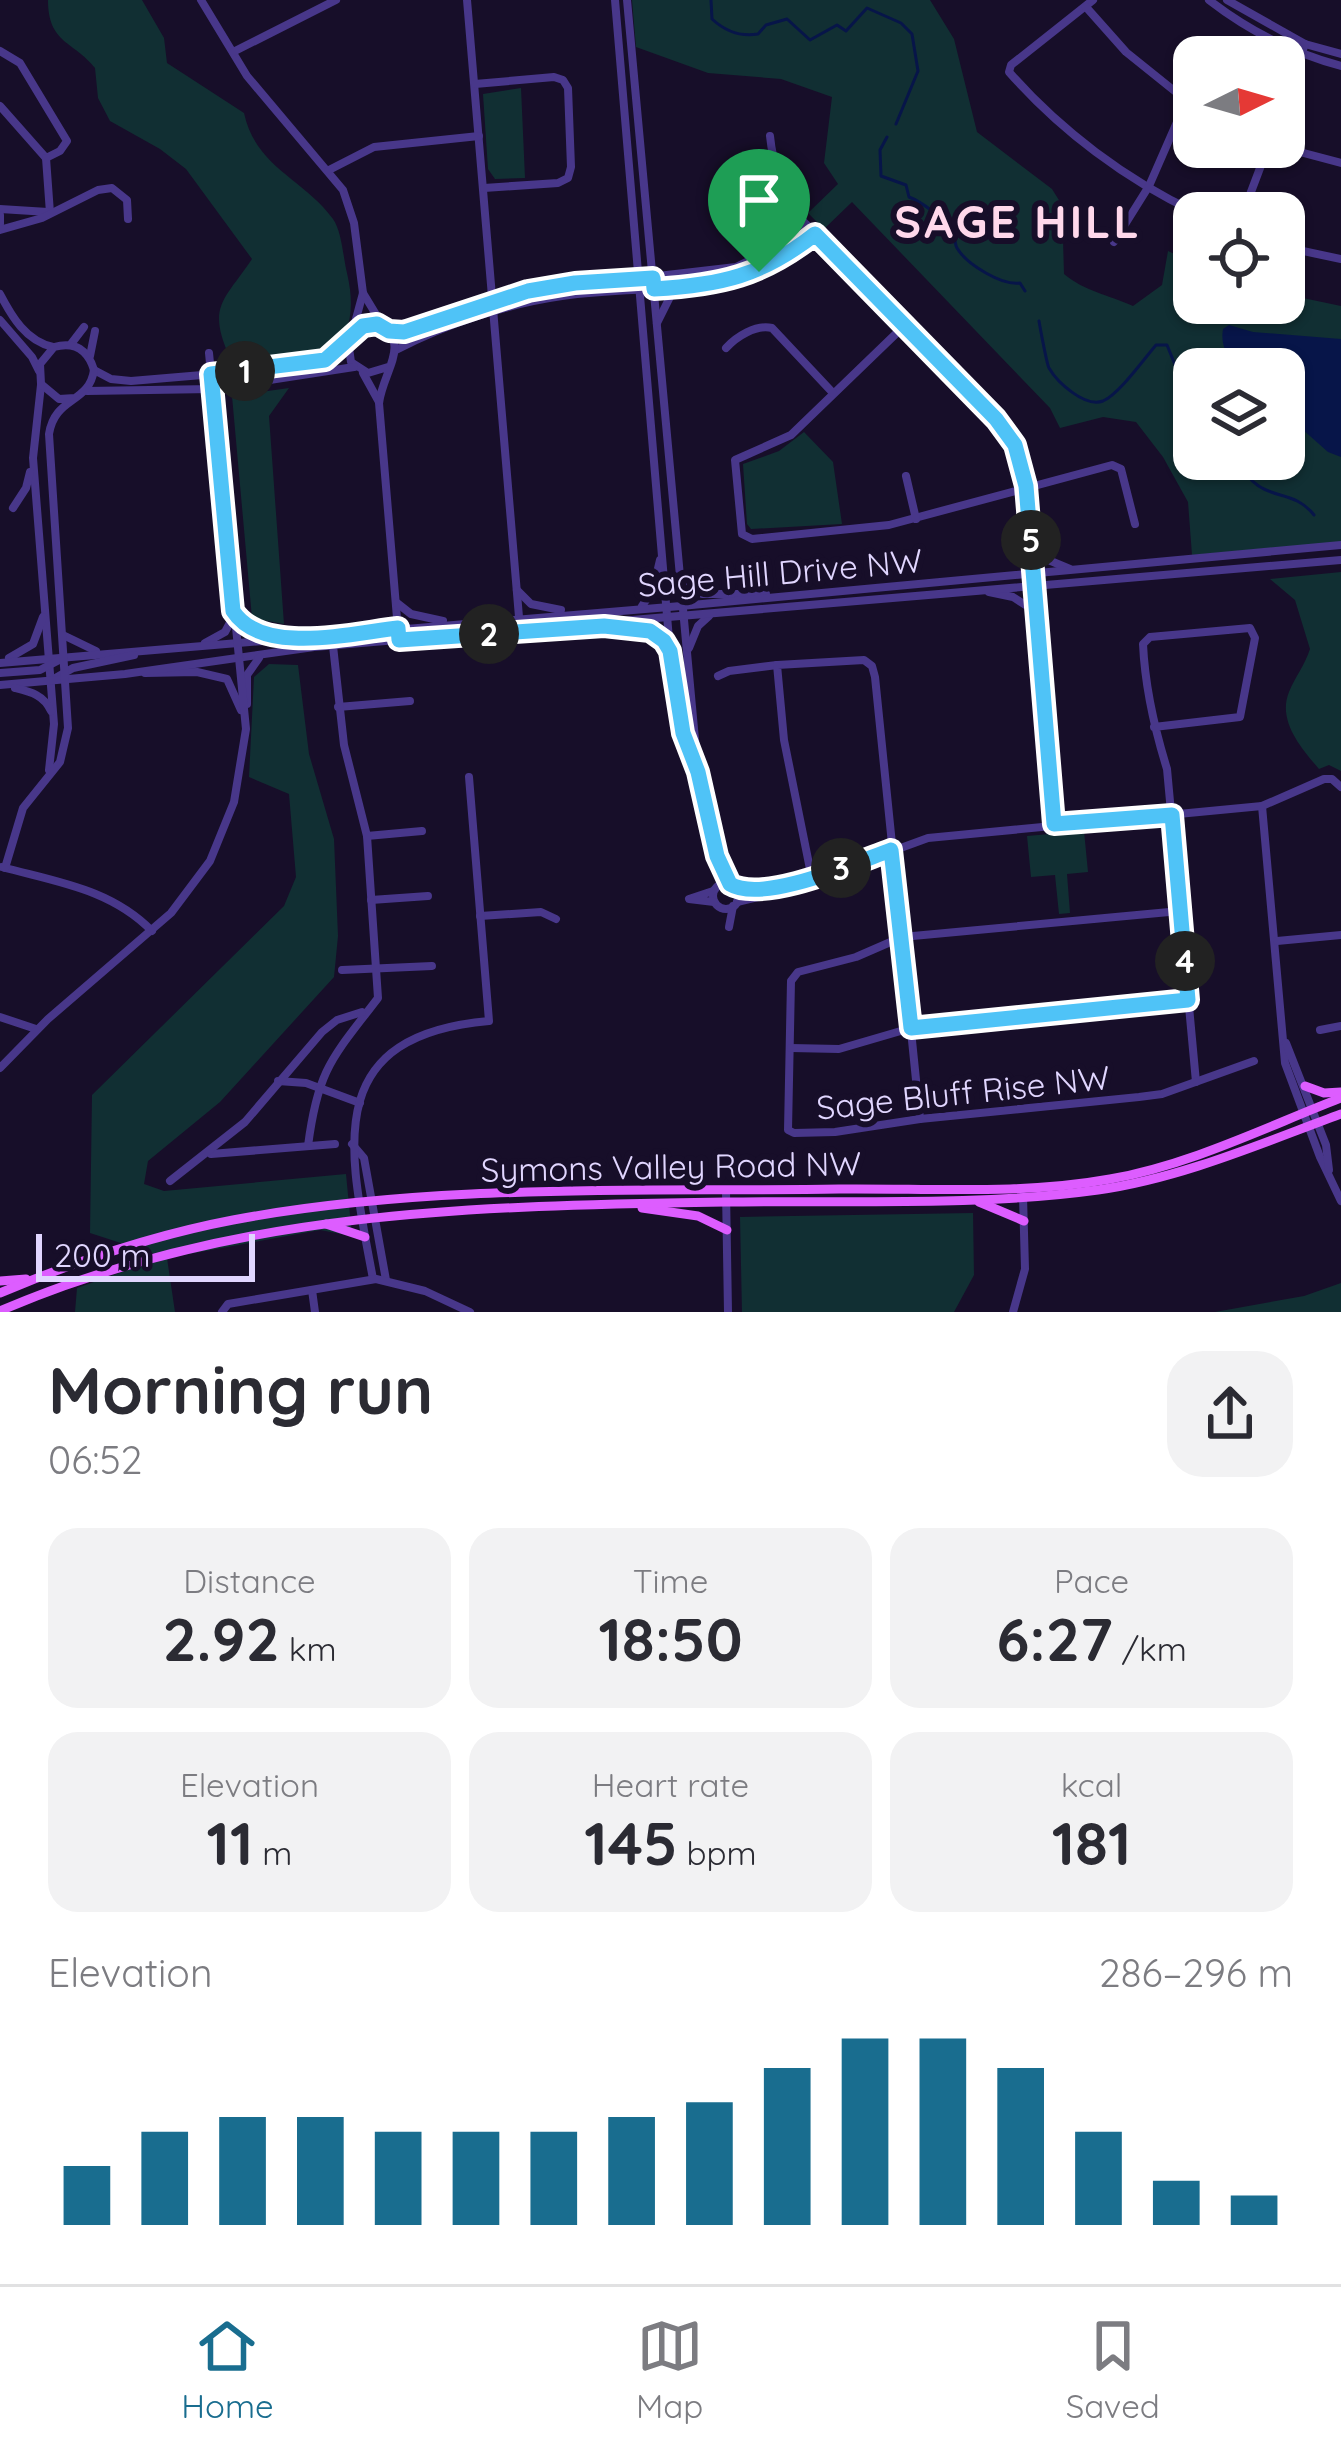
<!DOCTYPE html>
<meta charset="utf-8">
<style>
:root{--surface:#fff;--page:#f2f2f3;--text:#2b2b33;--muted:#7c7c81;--line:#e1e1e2;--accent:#196d8f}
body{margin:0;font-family:Quicksand,sans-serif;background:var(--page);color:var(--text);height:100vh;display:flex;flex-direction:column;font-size:45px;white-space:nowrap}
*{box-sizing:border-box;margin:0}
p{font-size:39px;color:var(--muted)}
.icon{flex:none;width:66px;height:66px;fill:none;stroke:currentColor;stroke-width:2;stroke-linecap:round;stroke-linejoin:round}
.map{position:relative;height:1312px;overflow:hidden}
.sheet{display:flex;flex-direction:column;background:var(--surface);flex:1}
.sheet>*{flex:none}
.needle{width:78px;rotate:85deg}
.fabs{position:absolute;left:1173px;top:36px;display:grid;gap:24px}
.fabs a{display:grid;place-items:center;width:132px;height:132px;border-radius:24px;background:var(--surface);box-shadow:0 3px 9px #0004;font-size:60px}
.scale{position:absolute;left:36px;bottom:30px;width:219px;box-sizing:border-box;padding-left:12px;border:6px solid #e1d6ff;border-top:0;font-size:33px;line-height:42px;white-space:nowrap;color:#e1d6ff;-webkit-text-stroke:9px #170e29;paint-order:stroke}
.pin{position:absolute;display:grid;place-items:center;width:102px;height:102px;color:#fff;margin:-123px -51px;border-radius:50% 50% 50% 0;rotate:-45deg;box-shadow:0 0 12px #0007}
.pin .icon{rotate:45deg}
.km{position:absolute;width:60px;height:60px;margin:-30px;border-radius:50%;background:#222;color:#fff;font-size:33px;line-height:60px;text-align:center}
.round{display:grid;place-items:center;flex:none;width:126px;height:126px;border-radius:36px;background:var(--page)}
.head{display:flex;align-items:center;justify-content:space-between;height:204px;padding:0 48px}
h1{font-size:66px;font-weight:700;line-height:90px}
.figures{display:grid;grid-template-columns:repeat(3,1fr);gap:18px;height:204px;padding:12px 48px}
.figures div{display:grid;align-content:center;border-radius:30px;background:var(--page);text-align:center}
.figures b{font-size:60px;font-weight:700}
.figures small{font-size:33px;font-weight:400}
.figures p{font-size:33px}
.chart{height:336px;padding:24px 48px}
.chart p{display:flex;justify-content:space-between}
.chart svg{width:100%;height:216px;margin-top:12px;stroke:var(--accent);stroke-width:6}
.dock{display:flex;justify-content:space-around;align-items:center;height:168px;border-top:3px solid var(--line);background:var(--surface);font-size:33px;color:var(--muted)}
.dock a{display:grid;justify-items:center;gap:6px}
.dock .on{color:var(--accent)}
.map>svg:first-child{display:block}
.green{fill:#112f33;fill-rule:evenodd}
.water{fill:#071549}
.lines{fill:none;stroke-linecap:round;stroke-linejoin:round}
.stream{stroke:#071549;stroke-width:3}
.minor{stroke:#48378a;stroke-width:8}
.major{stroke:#dd5dff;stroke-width:9}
.route-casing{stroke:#fff;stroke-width:24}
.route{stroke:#4fc3f7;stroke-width:15}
.labels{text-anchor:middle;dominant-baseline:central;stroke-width:12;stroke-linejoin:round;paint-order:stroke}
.street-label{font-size:33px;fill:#e1d6ff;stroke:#170e29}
.district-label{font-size:45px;font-weight:bold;letter-spacing:3px;fill:#ffd8eb;stroke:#170e29}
</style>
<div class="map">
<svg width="1341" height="1312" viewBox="0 0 1341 1312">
<rect width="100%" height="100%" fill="#170e29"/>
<g class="green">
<path d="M48,0h94l22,38 3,25 77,50c12,55 59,65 89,106 9,13 10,38 14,54 21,91 -46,97 -117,85 -23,-52 -7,-56 22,-99l-66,-90 -26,-20 -50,-28 -12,-23 -3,-30c-21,-27 -47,-24 -47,-68z"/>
<path d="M632,0h298l24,39 23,93 75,57 10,16 2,69c20,17 45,21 69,32l29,-21 6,-34 26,12v40h90v-9l57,12v236l-149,13 -4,-53 -25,-45 -27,-35 -33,-5 -43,11 -10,-20 -198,-206 -28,27 -16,-16 30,-29 -14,-21 8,-66 -51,-18 -73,-6 -72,-26zM1194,369h90v90h-90z"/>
<path d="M521,88l4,90 -30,1 -7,-10 -5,-75z"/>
<path d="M289,388l-20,28 15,208 -32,-6 -20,-222z"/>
<path d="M804,432l29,30 9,62 -91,5 -4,-5 -4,-60 36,-13z"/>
<path d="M1341,572v199l-12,-6 -10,4c-17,-20 -42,-48 -30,-77 6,-15 16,-27 21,-43l-15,-49 -25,-21z"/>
<path d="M269,664l29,1 11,89 25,85 4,97 -4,41 -114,125 -72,59 -4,23 20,7 182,-17 6,62 -32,-6 -153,28 8,54h-100l2,-24 87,-31 -74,-24 2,-138 192,-189 12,-29 -7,-83 -40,-17 5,-100z"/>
<path d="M1084,831l4,41 -21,2 3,39 -11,1 -4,-39 -24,2 -4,-41z"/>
<path d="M973,1213l1,62 -20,37h-212l-2,-95z"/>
<path d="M1341,1283v29h-126l89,-16z"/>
</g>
<path class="water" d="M1229,325l24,7 88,7v118l-13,-5 -44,-39v-44h-44c-12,-12 -20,-22 -17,-40z"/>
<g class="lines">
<g class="stream">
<path d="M711,0l1,19c13,12 28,18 46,15l8,-9 21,-6 23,21 27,-15 9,6 21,-23 34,15 11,11 6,37 -22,53"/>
<path d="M887,137l-7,13 1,26 25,9 3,12c11,4 39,24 44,33 3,6 1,13 4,18 10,17 46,38 63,35l5,8"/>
<path d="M1039,321c1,6 8,44 10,47 8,14 36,40 54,33 16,-7 41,-42 53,-56h11l15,37 6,47 6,5"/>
<path d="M1238,459c21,48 52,25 76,56"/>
</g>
<g class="minor">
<path d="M201,0l46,76 96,114 11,33 9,70 -10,37"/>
<path d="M467,0l52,617"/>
<path d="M615,0l55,651 13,82 11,28"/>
<path d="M627,0l71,772 19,84 13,28"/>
<path d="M1093,0l-82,65 -2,7c51,58 117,108 188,141"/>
<path d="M1209,0c40,31 84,53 132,66"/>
<path d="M1227,0l78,44 36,10"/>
<path d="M1086,7l40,45 56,45 2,9 -35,80 -35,56"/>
<path d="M0,51l20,12 47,78 -7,10 -14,7 -46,-52"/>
<path d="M233,52l103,-52"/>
<path d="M475,84l79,-7 9,3 5,8 3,79 -3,11 -10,5 -74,5"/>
<path d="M1284,103l21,-59"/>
<path d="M770,136c3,32 14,58 32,84l194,199 19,26 11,41 28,338"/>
<path d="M1281,147l60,16"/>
<path d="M46,158l4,55"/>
<path d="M329,170l45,-23 105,-11"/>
<path d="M0,209l48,3"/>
<path d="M1243,213l25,-66"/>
<path d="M0,215v9"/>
<path d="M0,230l42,-12 56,-28 14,-2 15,12 1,19"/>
<path d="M1284,247l57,12"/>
<path d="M363,293l20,33"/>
<path d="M0,294c12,23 26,47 53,53"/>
<path d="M0,320l32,37 7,14"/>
<path d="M657,323l17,-34"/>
<path d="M905,325l-114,110 -56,25 7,74 10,5 137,-14 223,-60 9,4 14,55"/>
<path d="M389,331l25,-2 114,-38 208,-24 49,-24 22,-18"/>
<path d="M71,344l13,-17"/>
<path d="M726,348c10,-11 30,-24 46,-20l61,65"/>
<path d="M396,350c50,-26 110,-46 166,-54 102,-14 166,7 253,-62"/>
<path d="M90,356l5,-25"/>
<path d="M388,367l-20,6 -17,-11 -3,-21 8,-12 21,-5c36,18 6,47 2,79l19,227"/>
<path d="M94,370l17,9 20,2 95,-8 99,-13 21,-17"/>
<path d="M363,373l16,29"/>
<path d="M41,385l-8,73 21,266 -5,46"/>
<path d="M87,391l125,-2 142,-22"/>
<path d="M906,476l10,43"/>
<path d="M13,508l13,-20 4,-16"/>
<path d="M1032,548l14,11 24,10"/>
<path d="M679,582l23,12h64"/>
<path d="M517,590l14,14 30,6"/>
<path d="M989,592l24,5 25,16"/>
<path d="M397,603l14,11 32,7"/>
<path d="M642,606l11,-16 7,-30"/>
<path d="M234,612l14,16 28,9"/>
<path d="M627,627l23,4 16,13"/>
<path d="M63,635l33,16"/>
<path d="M205,643l20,-11 7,-13"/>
<path d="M689,648l9,-22 11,-10"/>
<path d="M9,658l24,-14 10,-27"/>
<path d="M0,663l681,-57 660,-61"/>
<path d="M0,673l40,-3 23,-12"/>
<path d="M145,673l52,-1 30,7 14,31"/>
<path d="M718,676l11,-5 48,-6"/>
<path d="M52,680l21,-12 61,-13"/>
<path d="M0,685l125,-11 189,-27 1027,-87"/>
<path d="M15,688c16,4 29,7 36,23"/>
<path d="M247,704v-29l12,-17"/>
<path d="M338,707l72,-6"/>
<path d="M1154,727l86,-10 15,-79 -5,-10 -100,9 -7,7c2,44 11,83 24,125l29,313"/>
<path d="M1262,806l23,257 35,94 21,44"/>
<path d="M367,836l55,-5"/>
<path d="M2,867c55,15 109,22 150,64"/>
<path d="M5,868l18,-60 37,-46 8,-34 -19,-294c6,-38 40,-30 45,-64 -6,-20 -19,-29 -40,-23l-14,17 1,20 18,15 16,-1"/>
<path d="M812,879l-28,-139 -7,-75 87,-5 8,6 3,11 45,442"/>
<circle cx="726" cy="896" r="13"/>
<path d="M736,888l56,-3"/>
<path d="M713,891l-24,8 25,3"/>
<path d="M371,900l57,-4"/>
<path d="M737,902l46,-11 145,-53 334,-32 62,-27h8l9,8"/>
<path d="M1180,911l-278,26 -46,20 -58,15 -7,9 -3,149 6,3 41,-1 85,-13 219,-22 23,-3 92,-33"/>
<path d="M480,916l61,-4 15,7"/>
<path d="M729,927l4,-21"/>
<path d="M1277,941l64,-6"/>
<path d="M342,970l90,-4"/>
<path d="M0,1017l36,12"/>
<path d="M1320,1030l21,-4"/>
<path d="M1286,1043l40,102 3,25"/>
<path d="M791,1048l48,1 72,-21 277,-27"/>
<path d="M0,1068l48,-49 123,-106 39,-52 24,-59 12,-73 -37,-376"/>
<path d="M278,1081l28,2 54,20"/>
<path d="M352,1144l12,14 22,122"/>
<path d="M308,1146c10,-78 25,-89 70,-148l-11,-162 -23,-91 -11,-99"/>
<path d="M211,1154l124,-10"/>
<path d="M170,1181l75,-59 77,-90 15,-12 25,-8"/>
<path d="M726,1191l2,121"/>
<path d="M373,1279c-23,-125 -56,-243 116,-258l-20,-244"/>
<path d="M312,1290l3,22"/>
<path d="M222,1312l6,-8 148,-25 49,12 45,21"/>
<path d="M1013,1312l12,-43 -2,-73"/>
</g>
<g class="major">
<path d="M1305,1086l19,7 17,-1"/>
<path d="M979,1202l45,19"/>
<path d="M642,1208l56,8 29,14"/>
<path d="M326,1224l39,13"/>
<path d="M0,1281l26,-2"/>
<path d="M0,1293c74,-31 154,-58 233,-73 196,-37 407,-28 606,-31 89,-1 183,6 271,-10 80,-14 156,-52 231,-81"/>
<path d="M0,1311c234,-101 474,-105 725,-109 124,-2 250,5 373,-12 84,-12 164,-47 243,-76"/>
</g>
</g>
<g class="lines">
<g class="route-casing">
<path id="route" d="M815,234l181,185 19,26 11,41 28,338 118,-9 16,185 -277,28 -20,-178c-36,13 -128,54 -161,34l-13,-28 -19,-84 -15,-39 -13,-82 -6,-10 -14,-10 -46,-5 -205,14 -1,-12c-46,5 -136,28 -165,-17l-22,-237 114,-14 38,-34 14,-2 12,7 15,1 124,-41 47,-8 78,-5 1,11c67,-4 108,-13 161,-55z"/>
</g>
<use href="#route" class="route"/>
</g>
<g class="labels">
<g class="street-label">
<text transform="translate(780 572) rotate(-5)">Sage Hill Drive NW</text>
<text transform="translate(963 1092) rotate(-6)">Sage Bluff Rise NW</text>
<text transform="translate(671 1166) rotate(-1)">Symons Valley Road NW</text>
</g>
<g class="district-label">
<text x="1018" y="221">SAGE HILL</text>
</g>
</g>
</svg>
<div class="fabs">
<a><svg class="needle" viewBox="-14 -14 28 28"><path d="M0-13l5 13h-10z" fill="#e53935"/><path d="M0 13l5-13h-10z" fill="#7c7c81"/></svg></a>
<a><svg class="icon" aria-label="locate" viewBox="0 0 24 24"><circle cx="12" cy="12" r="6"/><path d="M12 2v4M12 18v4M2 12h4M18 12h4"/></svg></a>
<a><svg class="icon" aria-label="layers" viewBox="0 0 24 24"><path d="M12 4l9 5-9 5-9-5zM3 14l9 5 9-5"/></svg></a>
</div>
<div class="scale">200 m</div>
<div class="pin" style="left:759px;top:272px;background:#1e9e55"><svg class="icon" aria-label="arrive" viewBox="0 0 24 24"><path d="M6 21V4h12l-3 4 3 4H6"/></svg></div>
<b class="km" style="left:245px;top:371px">1</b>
<b class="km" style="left:489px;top:634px">2</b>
<b class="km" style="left:841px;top:868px">3</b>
<b class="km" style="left:1185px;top:961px">4</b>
<b class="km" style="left:1031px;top:540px">5</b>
</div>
<section class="sheet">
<div class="head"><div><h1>Morning run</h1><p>06:52</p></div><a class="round"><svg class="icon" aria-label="share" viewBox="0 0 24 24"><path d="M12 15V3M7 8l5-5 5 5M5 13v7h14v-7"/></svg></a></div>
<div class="figures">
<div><p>Distance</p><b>2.92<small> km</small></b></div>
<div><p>Time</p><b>18:50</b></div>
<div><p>Pace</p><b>6:27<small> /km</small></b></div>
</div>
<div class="figures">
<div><p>Elevation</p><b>11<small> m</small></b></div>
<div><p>Heart rate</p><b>145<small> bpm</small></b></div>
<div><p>kcal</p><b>181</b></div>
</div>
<div class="chart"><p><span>Elevation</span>286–296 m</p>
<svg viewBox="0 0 160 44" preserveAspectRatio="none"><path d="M5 44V32M15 44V25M25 44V22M35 44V22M45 44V25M55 44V25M65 44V25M75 44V22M85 44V19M95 44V12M105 44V6M115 44V6M125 44V12M135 44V25M145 44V35M155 44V38"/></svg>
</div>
</section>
<nav class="dock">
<a class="on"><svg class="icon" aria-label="home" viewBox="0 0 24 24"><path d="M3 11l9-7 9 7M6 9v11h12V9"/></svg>Home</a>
<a><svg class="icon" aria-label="map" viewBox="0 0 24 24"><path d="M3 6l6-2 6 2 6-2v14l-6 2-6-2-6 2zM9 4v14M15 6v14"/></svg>Map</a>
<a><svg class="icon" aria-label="saved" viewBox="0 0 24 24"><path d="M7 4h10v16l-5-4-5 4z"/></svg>Saved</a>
</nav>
